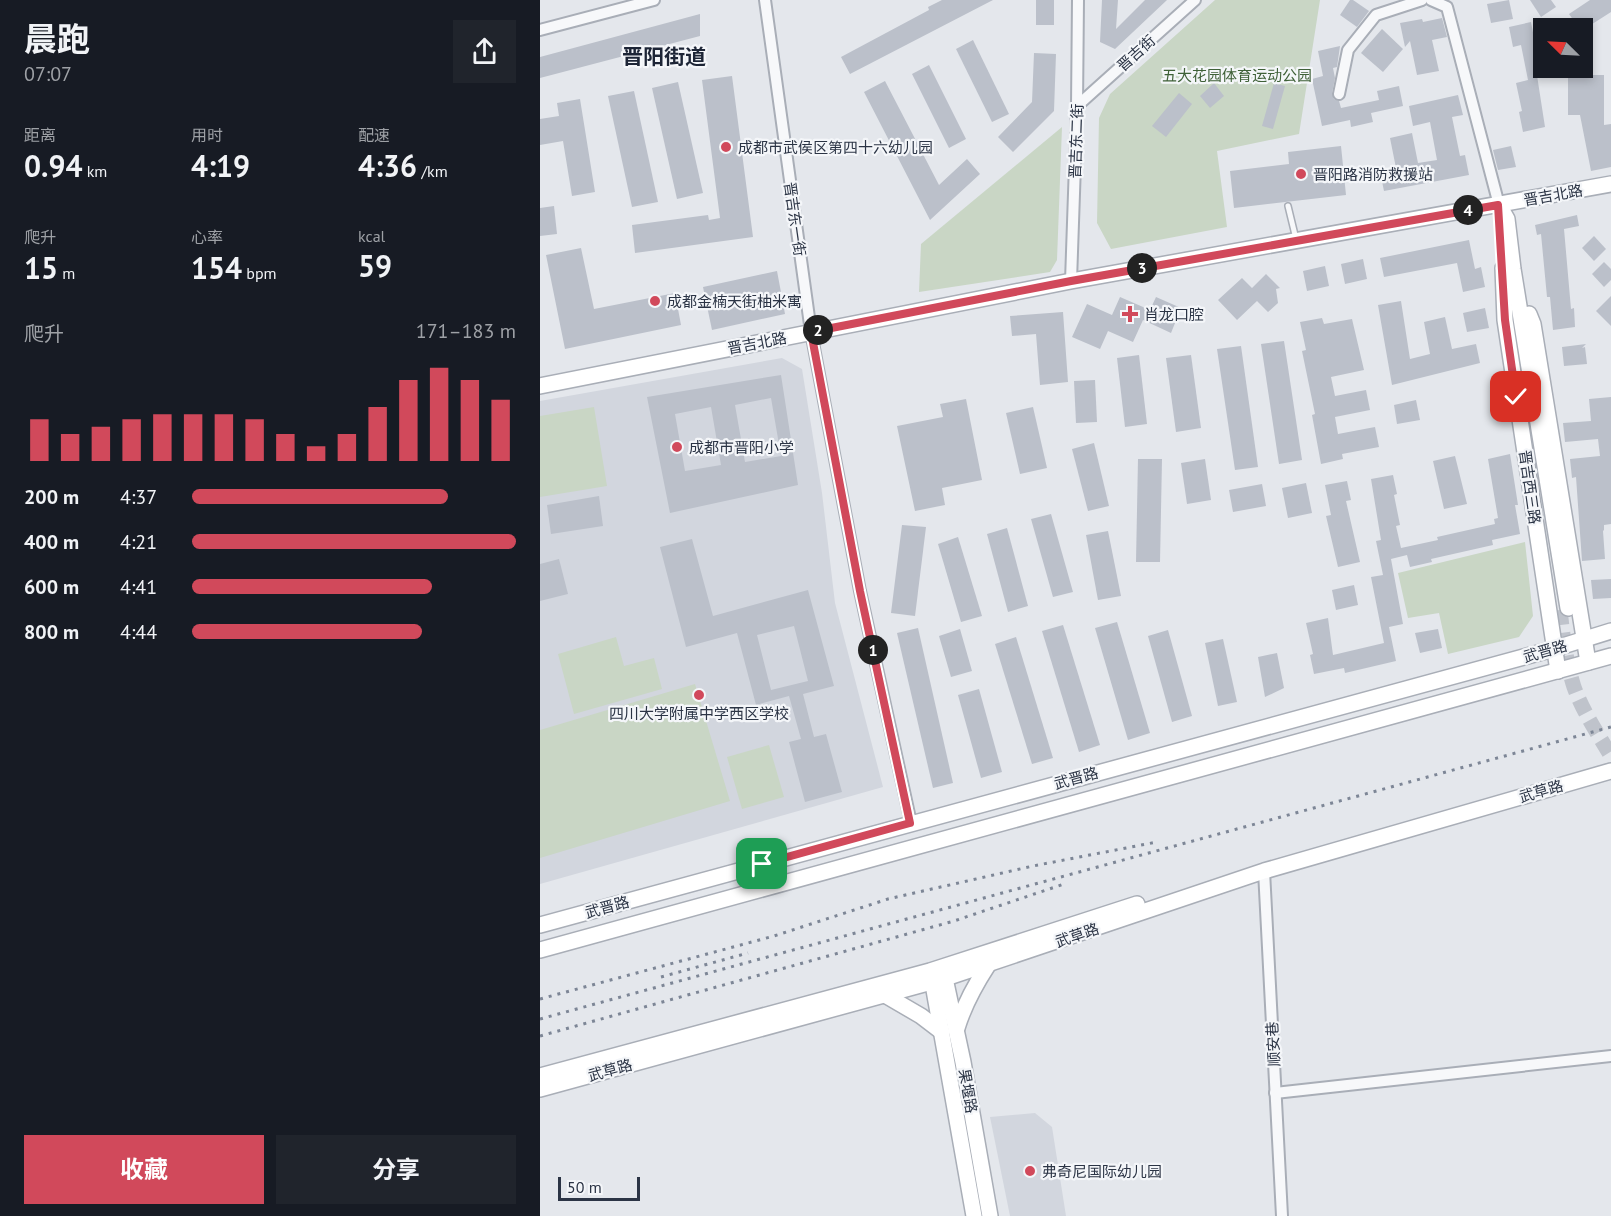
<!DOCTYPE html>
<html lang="zh">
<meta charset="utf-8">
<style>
:root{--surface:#171b24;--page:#20242c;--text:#f1f3f6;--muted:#9ea1a6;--accent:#d1495b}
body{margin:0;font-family:"PT Sans","Noto Sans SC",sans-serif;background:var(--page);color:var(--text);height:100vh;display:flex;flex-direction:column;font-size:22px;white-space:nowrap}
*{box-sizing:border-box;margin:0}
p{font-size:20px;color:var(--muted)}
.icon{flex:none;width:33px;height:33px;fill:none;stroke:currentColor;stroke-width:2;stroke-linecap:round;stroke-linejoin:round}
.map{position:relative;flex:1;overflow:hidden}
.sheet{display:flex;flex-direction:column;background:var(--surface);width:540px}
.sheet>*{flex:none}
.needle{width:39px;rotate:294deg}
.tools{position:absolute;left:993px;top:18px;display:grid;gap:12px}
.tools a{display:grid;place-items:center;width:60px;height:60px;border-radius:0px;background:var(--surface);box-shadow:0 3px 9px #0003;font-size:30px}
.scale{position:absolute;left:18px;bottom:15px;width:82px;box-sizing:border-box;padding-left:6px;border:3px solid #2b3445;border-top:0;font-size:16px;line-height:21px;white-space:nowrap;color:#2b3445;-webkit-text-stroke:4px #f4f6f9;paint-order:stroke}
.pin{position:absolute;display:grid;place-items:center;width:51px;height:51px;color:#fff;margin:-26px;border-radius:12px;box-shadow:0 3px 9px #0006}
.km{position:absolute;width:30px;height:30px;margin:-15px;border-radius:50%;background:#222;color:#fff;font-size:16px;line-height:30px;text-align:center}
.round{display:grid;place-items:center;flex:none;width:63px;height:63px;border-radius:0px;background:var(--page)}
.overview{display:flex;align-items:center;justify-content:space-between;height:102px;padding:0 24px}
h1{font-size:33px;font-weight:700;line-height:45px}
.stats{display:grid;grid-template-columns:repeat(3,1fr);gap:9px;height:102px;padding:6px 24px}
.stats div{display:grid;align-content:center}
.stats b{font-size:30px;font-weight:700}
.stats small{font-size:16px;font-weight:400}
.stats p{font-size:16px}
.chart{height:168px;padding:12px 24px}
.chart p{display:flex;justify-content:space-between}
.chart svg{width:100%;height:108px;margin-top:6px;stroke:var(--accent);stroke-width:6}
.action{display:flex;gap:12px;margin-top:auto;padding:12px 24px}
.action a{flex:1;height:69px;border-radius:0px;background:var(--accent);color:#fff;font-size:24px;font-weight:700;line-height:69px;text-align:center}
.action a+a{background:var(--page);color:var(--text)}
ul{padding:0 24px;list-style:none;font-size:20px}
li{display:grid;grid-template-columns:96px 72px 1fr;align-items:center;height:45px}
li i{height:15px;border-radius:8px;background:var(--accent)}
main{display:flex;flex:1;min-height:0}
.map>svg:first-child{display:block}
.built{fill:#d2d6de}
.green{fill:#c9d6c5}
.building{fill:#bbc0ca;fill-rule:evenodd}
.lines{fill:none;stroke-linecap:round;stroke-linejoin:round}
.secondary-tunnel{stroke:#bfc3cb;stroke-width:15;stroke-dasharray:15 8;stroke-linecap:butt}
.lane-casing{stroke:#a9aeb7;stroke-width:8}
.street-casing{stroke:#a9aeb7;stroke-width:14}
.secondary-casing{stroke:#a9aeb7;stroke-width:18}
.lane{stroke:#f7f8fa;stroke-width:5}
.street{stroke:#f7f8fa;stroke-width:10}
.secondary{stroke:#fff;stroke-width:15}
.rail{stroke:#7d8696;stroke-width:3;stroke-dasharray:3 6;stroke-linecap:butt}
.route-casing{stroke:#fff;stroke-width:12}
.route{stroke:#d1495b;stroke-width:8}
.poi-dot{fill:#d1495b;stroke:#f4f6f9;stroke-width:2}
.labels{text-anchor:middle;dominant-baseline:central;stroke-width:4.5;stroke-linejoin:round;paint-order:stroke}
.street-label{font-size:15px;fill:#2b3445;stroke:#f4f6f9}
.park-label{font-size:15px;fill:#3f6138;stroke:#f4f6f9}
.poi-label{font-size:15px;fill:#2b3445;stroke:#f4f6f9;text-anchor:start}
.district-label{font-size:21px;font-weight:bold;fill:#1d2536;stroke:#f4f6f9}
</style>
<main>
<section class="sheet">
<div class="overview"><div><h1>晨跑</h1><p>07:07</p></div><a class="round"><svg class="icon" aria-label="share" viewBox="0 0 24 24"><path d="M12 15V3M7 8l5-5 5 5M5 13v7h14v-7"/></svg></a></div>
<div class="stats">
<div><p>距离</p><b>0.94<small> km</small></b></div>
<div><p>用时</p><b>4:19</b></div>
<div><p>配速</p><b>4:36<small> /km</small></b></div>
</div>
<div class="stats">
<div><p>爬升</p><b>15<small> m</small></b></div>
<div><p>心率</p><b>154<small> bpm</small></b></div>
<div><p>kcal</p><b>59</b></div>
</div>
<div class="chart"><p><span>爬升</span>171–183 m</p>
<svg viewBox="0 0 160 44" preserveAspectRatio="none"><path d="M5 44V27M15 44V33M25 44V30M35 44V27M45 44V25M55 44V25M65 44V25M75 44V27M85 44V33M95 44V38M105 44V33M115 44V22M125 44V11M135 44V6M145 44V11M155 44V19"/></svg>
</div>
<ul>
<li><b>200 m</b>4:37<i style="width:79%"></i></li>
<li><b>400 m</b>4:21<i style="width:100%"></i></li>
<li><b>600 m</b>4:41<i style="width:74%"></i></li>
<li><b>800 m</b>4:44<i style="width:71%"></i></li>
</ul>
<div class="action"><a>收藏</a><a>分享</a></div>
</section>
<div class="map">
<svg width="1071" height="1216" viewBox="0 0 1071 1216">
<rect width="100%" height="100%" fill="#e4e7ec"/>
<g class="built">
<path d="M242,358l20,11 20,124 13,110 48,184 -343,97v-483z"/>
<path d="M495,1113l17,14 14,89h-56l-20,-99z"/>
</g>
<g class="green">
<path d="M675,0h105l-21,134 -82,17 10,76 -116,22 -14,-26 2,-105 11,-24z"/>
<path d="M522,127l-5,133 -7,12 -131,20 2,-48z"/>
<path d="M54,407l13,79 -67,11v-81z"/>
<path d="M985,542l8,74 -14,21 -71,17 -9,-41 -31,5 -10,-45z"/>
<path d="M76,637l8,29 30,-8 8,31 -88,25 -16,-60z"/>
<path d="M155,684l35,117 -190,57v-128z"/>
<path d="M229,745l15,52 -42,12 -15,-52z"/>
</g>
<g class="building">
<path d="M402,0h51l-143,74 -9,-17 88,-47 -1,-3z"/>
<rect x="496" y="0" width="18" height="25"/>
<path d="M562,0h16l-2,29 29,-29h22l-52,49 -15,-7z"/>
<path d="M810,0h3l16,11 -12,16 -17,-12z"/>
<path d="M969,0l4,19 -22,4 -4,-19z"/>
<path d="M990,0h21l5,7 -15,10z"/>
<path d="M1050,0h21v12l-25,16h-7l-10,-14z"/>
<path d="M160,14v22l-160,42v-21z"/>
<path d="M902,18l5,19 -15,3 7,31 -22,4 -7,-34 -5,6 -5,-24 22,-4 1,3z"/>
<path d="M991,22l5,26 8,-2v21l-8,2 9,58 -22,5 -4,-20 3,-1 -6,-28 12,-3 -7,-35 -8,2 -4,-20z"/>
<path d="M842,29l21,20 -20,23 -22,-19z"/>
<path d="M433,40l36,74 -17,8 -36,-73z"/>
<path d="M800,46l-3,21 -4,1 2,10 -3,15 2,6 5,2 2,7 38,-8 -2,-9 22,-5 4,20 -32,7 2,9 -22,5 -1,-7 -28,6 -10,-47 11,-3 -5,-25z"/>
<path d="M494,53l22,1 -2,57 -41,41 -15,-15 34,-35z"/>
<path d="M389,65l37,74 -17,9 -37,-74z"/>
<path d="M1028,75h36v50l7,-1v43l-20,4 -11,-56h-12z"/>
<path d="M192,76l21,161 -118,16 -3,-28 76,-10 1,5 11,-2 -18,-138z"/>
<path d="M345,81l54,104 28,-26 13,15 -50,46 -66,-128z"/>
<path d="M138,82l25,111 -26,6 -25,-111z"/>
<path d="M674,83l10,13 -14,12 -10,-12z"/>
<path d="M734,83l11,3 -12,43 -11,-3z"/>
<path d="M94,91l24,111 -26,5 -24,-111z"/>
<path d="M639,93l13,11 -26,33 -14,-11z"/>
<path d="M918,95l5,20 -11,2 8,39 5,-1 4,20 -85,16 -4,-19 16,-4 -6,-30 22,-5 6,30 19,-3 -7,-38 -17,4 -4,-20z"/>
<path d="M40,99l15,93 -23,4 -9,-55 -23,4v-26l19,-3 -2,-13z"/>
<path d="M801,146l5,49 -112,13 -4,-37 59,-7 -1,-12z"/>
<path d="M971,146l5,21 -18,3 -5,-20z"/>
<path d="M14,206l3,28 -17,2v-28z"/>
<path d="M1037,215l2,11 -15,3 7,80 3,-1 1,19 -22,3 -3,-33h-3l-6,-63 -4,1 -2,-10z"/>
<path d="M1054,236l12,13 -12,12 -12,-13z"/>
<path d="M929,240l6,29 6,-2 4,20 -22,5 -6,-29 -73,14 -4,-19z"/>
<path d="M41,248l13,61 81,-16 6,32 -116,24 -19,-94z"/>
<path d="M823,259l4,20 -22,5 -4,-20z"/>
<path d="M1064,262l7,7v11l-7,7 -12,-13z"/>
<path d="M785,266l4,20 -22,5 -4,-20z"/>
<path d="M237,271l8,43 -73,16 -9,-43z"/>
<path d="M726,274l14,14 -4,1 2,14 -10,9 -11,-11 -20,19 -19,-20 24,-22 10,10z"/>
<path d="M1071,296v30l-15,-15z"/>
<path d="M580,297l30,13 6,-13 25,11 -10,25 -28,-13 -10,22 -25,-11 -8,18 -28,-12 15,-33 25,11z"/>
<path d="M861,301l9,58 20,-5 -6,-32 21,-5 7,32 24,-5 4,19 -88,22 -14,-80z"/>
<path d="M945,308l4,20 -22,4 -4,-19z"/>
<path d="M523,312l5,70 -28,3 -4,-51 -24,2 -2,-20z"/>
<path d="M782,318l2,6 28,-5 12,51 -33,7 4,19 31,-6 4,20 -35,7 3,17 37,-7 4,20 -37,7 1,5 -22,5 -9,-49 3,-1 -13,-63 4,-1 -6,-28z"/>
<path d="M744,341l18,119 -23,4 -18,-120z"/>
<path d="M1046,344l-4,4 3,-1 2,17 -23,2 -2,-19z"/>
<path d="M701,346l17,121 -23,3 -18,-121z"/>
<path d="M599,355l8,69 -22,3 -8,-69z"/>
<path d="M651,355l10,73 -25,4 -10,-74z"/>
<path d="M241,375l17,110 -128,28 -23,-116zM231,398l10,58 -36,6 -10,-57zM171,407l10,58 -36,6 -10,-57z"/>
<path d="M555,380l2,42 -21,1 -2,-42z"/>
<path d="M1071,397v127l-7,1v5l-1,1 2,28 -23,2 -6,-84 -4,1 -2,-19 30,-3 -2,-17 -33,3 -2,-19 28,-2 -2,-22z"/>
<path d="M426,399l16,81 -40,8 3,17 -30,6 -18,-85 46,-9 -3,-13z"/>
<path d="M876,400l4,20 -23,4 -3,-19z"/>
<path d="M493,407l14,61 -27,6 -14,-61z"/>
<path d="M554,443l15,63 -21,5 -16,-62z"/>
<path d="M970,454l8,51h-3l5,29 -28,6 1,5 -62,14 1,3 -22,5 -3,-12 -16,4 12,65 -14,3 7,34 -51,12 -1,-5 -30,6 -4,-19 3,-1 -7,-31 22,-5 5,37 51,-12 -13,-66 12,-2 -7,-34 5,-1 -10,-61 22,-4 4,19 -3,1 6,30 -4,1 5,22 37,-8 -1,-3 58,-13 -1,-5 4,-1 -10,-59z"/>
<path d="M915,456l12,48 -23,5 -11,-48z"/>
<path d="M598,459h24l-2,103h-24z"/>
<path d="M665,459l6,41 -24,4 -6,-41z"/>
<path d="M807,481l4,19 -5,1 14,61 -22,5 -12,-51 5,-1 -6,-30z"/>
<path d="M766,483l6,30 -24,5 -6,-30z"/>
<path d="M722,484l4,22 -33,6 -4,-22z"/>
<path d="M59,496l4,30 -52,8 -4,-29z"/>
<path d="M511,514l22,78 -20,5 -22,-78z"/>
<path d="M362,525l24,2 -11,89 -24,-3z"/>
<path d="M467,528l21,78 -20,6 -21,-78z"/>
<path d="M568,531l13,65 -23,4 -12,-65z"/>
<path d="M418,537l24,79 -21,6 -23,-78z"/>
<path d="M152,539l21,77 95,-26 26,96 -31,8 11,43 12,-3 16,58 -37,10 -16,-60 12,-3 -12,-43 -33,9 -19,-72 -51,14 -26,-100zM254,626l14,55 -37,9 -14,-55z"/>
<path d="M19,559l9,35 -28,7v-37z"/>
<path d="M1071,579v19l-18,1 -2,-19z"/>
<path d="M814,585l4,20 -22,5 -4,-20z"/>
<path d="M577,622l33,111 -22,7 -33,-112z"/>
<path d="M523,625l37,120 -21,7 -37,-121z"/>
<path d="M378,628l35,155 -20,5 -36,-155z"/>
<path d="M420,629l12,42 -21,6 -12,-41z"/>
<path d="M898,629l4,19 -22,5 -5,-20z"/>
<path d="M628,630l24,86 -20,6 -24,-86z"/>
<path d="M476,637l37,121 -21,6 -37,-120z"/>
<path d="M683,639l14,63 -19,4 -13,-63z"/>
<path d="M737,653l7,35 -19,9 -7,-40z"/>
<path d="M439,689l23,83 -21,6 -23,-83z"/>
</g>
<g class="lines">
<path class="secondary-tunnel" d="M1020,610c3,26 6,52 14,77 9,25 24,47 37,69"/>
<g class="lane-casing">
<path id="lane" d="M748,206l8,33"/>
</g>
<g class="street-casing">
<g id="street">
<path d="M225,0l46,332 49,259 51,232"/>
<path d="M891,0l16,7 52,198"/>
<path d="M0,30l114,-30"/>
<path d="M799,94l9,-44 28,-35 46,-15"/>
<path d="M537,106l118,-106"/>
<path d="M531,281l6,-175 1,-106"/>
<path d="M724,871l18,345"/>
<path d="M735,1093l336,-37"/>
</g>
</g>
<g class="secondary-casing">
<g id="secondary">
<path d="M959,205l8,14 6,50 55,339"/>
<path d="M963,268l2,52 53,351"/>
<path d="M989,314l4,10 55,338"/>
<path d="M0,386l531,-105 540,-97"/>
<path d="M0,925l1013,-276 58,-18"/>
<path d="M0,950l1071,-294"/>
<path d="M403,969l20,93 27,154"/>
<path d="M391,973l43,243"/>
<path d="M345,995l36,21 21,16"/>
<path d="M417,1028c7,-23 18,-43 31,-63"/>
<path d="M0,1076l390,-105 207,-67"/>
<path d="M0,1089l406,-111 318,-107 347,-100"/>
</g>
</g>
<use href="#lane" class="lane"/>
<use href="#street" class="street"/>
<use href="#secondary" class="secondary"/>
<g class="rail">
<path d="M121,977l87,-24"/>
<path d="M0,999l234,-63 114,-37 145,-33 124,-24"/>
<path d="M0,1019l1071,-292"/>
<path d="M0,1036l414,-115 113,-38"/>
</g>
</g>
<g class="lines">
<g class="route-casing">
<path id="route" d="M222,864l148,-41 -50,-232 -49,-259 260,-51 427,-76 7,115 11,77"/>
</g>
<use href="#route" class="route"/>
</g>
<g class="poi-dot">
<circle cx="186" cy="147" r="6"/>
<circle cx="761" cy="174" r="6"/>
<circle cx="115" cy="301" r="6"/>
<path d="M587 305h6v6h6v6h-6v6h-6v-6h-6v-6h6z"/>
<circle cx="137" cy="447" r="6"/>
<circle cx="159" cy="695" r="6"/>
<circle cx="490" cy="1171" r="6"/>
</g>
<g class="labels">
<g class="street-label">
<text transform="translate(596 53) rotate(-42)">晋吉街</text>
<text transform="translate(536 141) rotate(-88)">晋吉东二街</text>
<text transform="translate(1013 195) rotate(-10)">晋吉北路</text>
<text transform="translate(255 219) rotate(82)">晋吉东一街</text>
<text transform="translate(217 343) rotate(-11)">晋吉北路</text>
<text transform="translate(990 487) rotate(82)">晋吉西三路</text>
<text transform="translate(1005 651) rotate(-16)">武晋路</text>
<text transform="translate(536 778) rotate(-15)">武晋路</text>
<text transform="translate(1001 791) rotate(-16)">武草路</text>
<text transform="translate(67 907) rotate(-15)">武晋路</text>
<text transform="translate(537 935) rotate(-19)">武草路</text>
<text transform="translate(733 1044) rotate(-93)">顺安巷</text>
<text transform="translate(70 1070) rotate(-15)">武草路</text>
<text transform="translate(428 1091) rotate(80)">果堰路</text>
</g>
<g class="park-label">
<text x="697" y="75">五大花园体育运动公园</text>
</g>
<g class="poi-label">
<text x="198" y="147">成都市武侯区第四十六幼儿园</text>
<text x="773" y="174">晋阳路消防救援站</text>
<text x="127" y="301">成都金楠天街柚米寓</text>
<text x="604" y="314">肖龙口腔</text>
<text x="149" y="447">成都市晋阳小学</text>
<text x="159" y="713" text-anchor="middle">四川大学附属中学西区学校</text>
<text x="502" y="1171">弗奇尼国际幼儿园</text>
</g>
<g class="district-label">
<text x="124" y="56">晋阳街道</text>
</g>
</g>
</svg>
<div class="tools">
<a><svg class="needle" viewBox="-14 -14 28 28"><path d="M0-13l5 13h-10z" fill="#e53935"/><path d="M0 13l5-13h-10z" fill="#9ea1a6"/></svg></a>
</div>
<div class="scale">50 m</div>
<div class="pin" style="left:222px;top:864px;background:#1e9e55"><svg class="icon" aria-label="arrive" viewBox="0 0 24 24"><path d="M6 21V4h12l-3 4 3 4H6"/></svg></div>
<div class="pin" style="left:976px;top:397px;background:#d93025"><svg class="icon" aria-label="check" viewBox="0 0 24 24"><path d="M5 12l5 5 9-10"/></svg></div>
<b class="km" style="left:333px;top:650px">1</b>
<b class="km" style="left:278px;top:330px">2</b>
<b class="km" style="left:602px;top:268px">3</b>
<b class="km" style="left:928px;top:210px">4</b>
</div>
</main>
